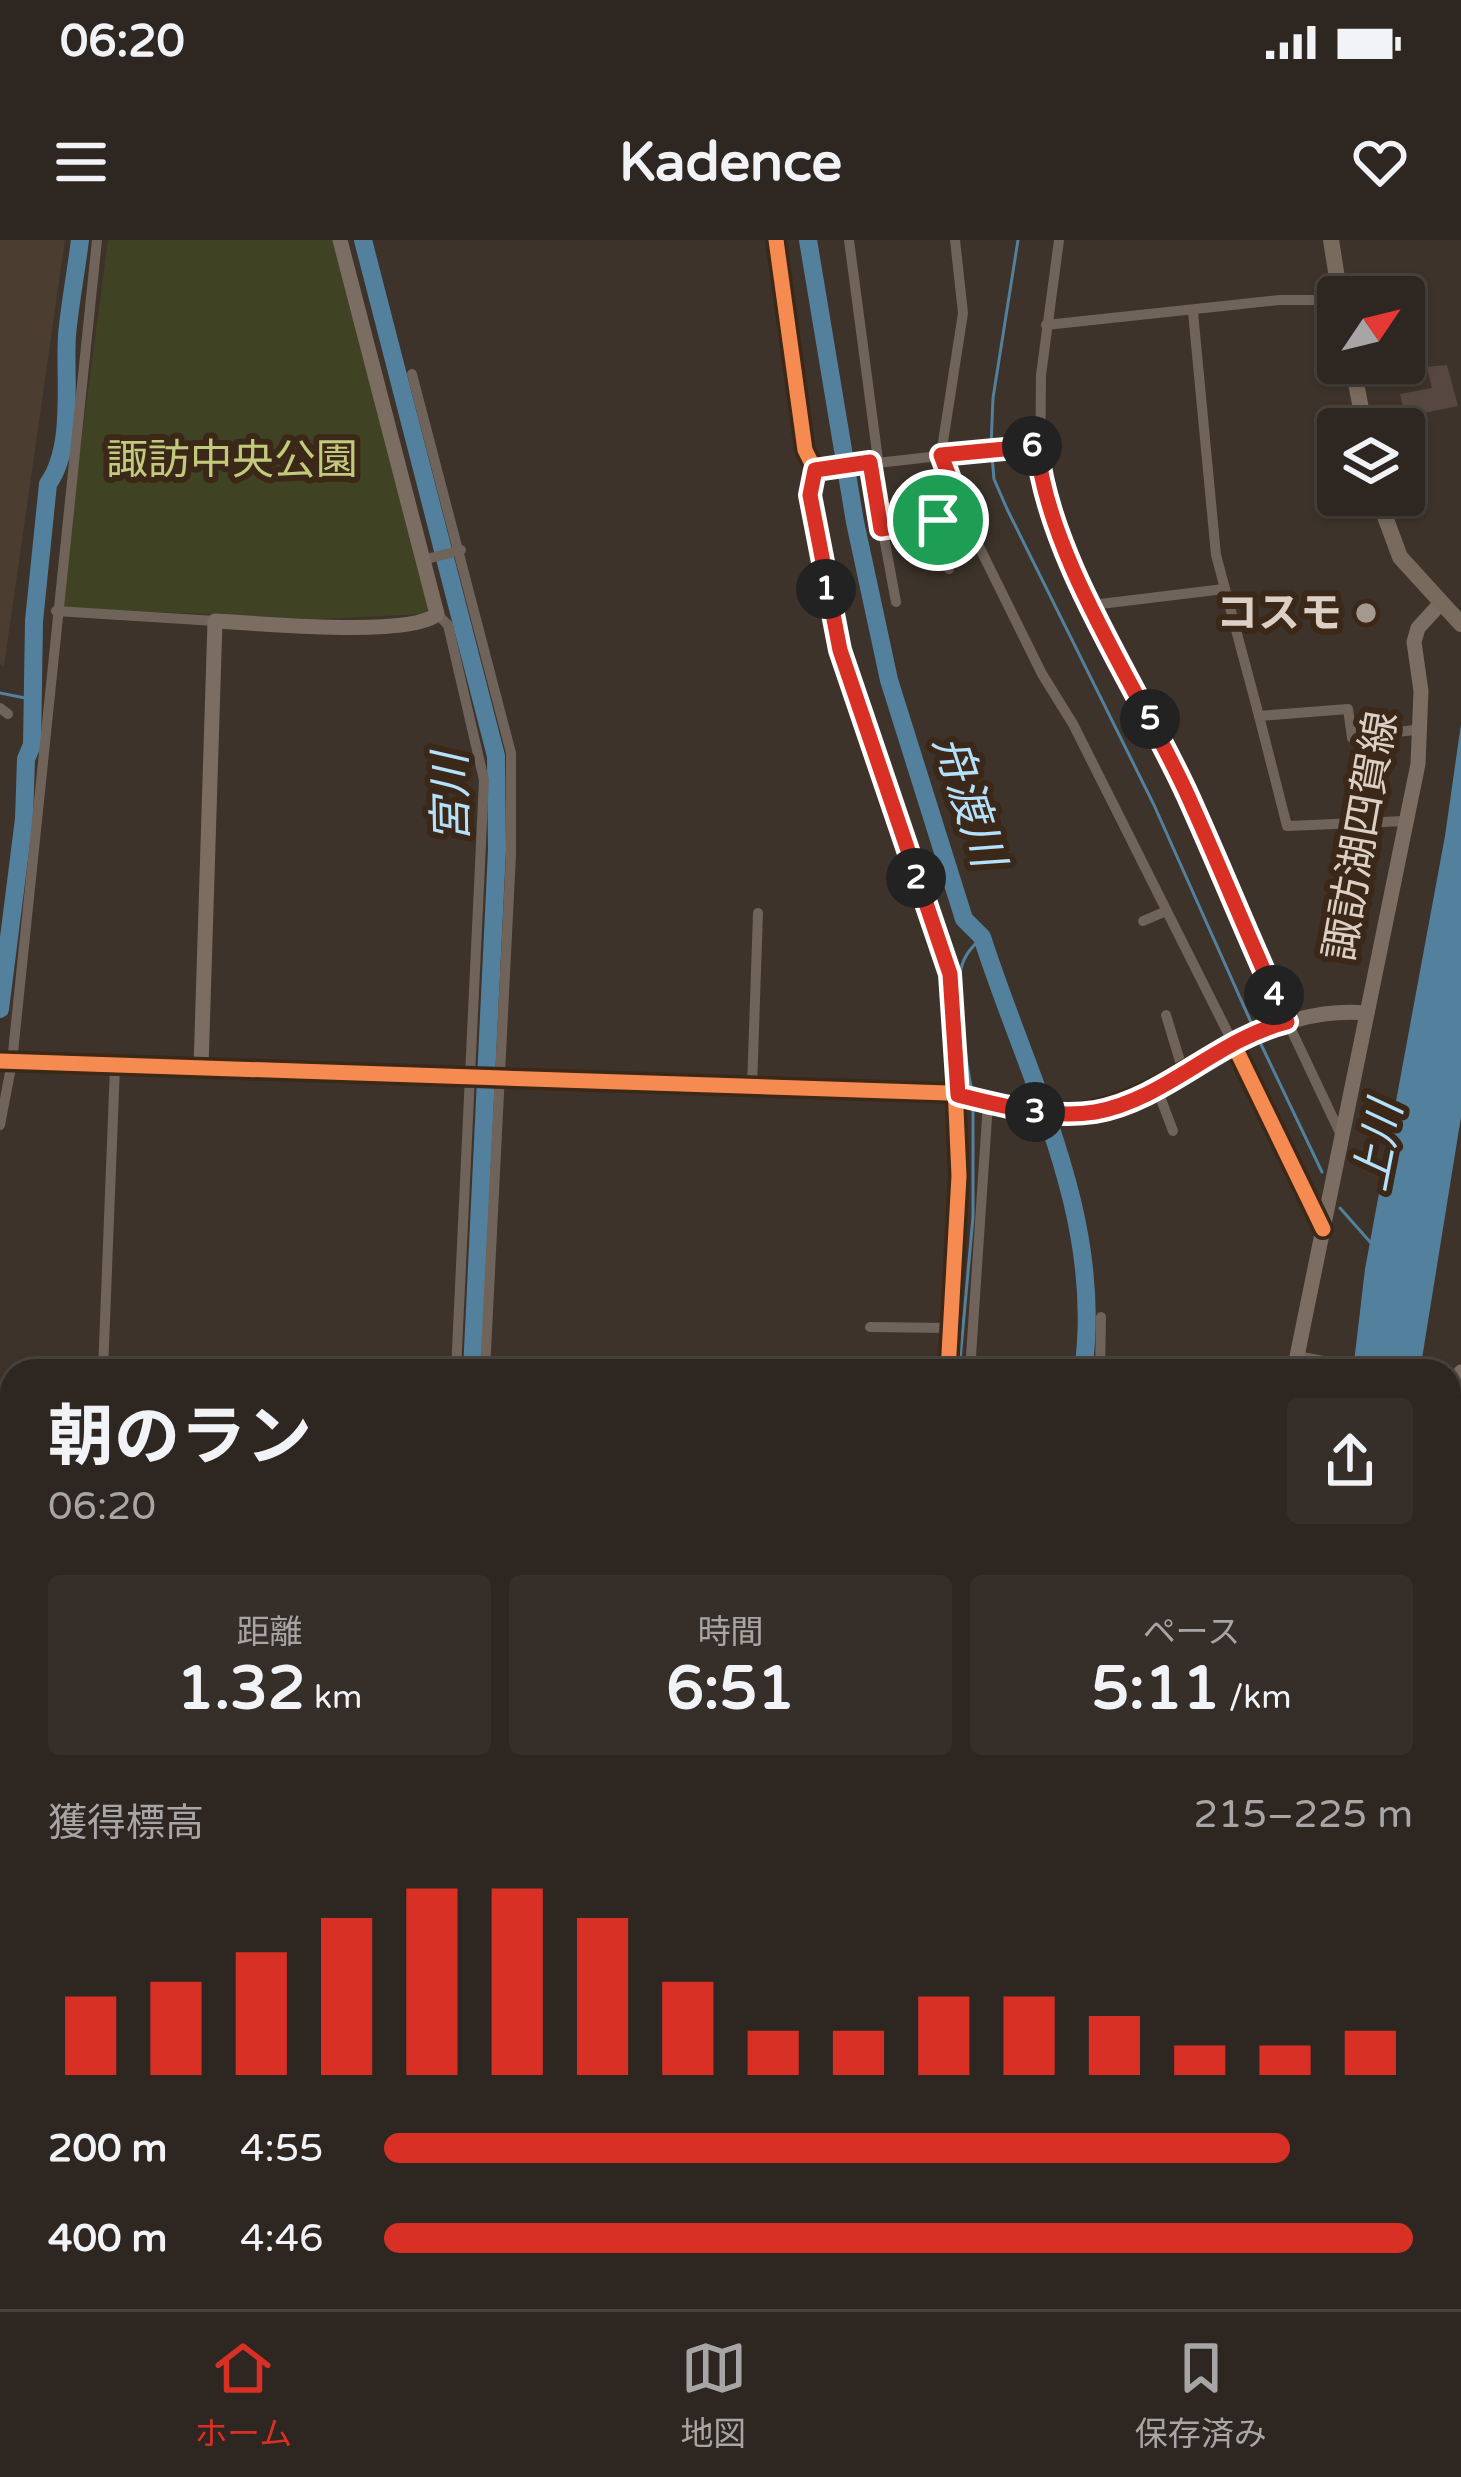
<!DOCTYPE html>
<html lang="ja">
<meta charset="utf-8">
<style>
:root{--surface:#2e2620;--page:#362e29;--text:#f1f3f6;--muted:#a7a5a5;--line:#49433e;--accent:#d93025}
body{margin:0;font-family:"Varela Round","Noto Sans JP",sans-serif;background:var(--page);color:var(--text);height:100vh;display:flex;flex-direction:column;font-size:45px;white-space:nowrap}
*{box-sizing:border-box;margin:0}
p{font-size:39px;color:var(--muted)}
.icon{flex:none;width:66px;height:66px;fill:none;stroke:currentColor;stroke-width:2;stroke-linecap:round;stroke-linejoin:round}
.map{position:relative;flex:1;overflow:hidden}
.drawer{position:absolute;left:0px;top:1119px;width:1461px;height:951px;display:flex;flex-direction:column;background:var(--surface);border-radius:36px 36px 0 0;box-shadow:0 3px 9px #0004,0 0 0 3px var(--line)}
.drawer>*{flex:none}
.needle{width:78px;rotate:55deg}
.fabs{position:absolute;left:1317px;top:36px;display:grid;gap:24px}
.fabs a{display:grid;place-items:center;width:108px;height:108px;border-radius:12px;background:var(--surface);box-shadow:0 3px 9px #0004,0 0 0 3px var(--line);font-size:60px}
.pin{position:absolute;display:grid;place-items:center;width:102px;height:102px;color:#fff;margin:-51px;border:6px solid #fff;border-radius:50%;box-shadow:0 3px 12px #0007}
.km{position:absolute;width:60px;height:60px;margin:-30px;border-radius:50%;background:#222;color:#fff;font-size:33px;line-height:60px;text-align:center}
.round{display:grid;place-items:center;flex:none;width:126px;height:126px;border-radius:12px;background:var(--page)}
.overview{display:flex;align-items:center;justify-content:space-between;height:204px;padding:0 48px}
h1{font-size:66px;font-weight:700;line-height:90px}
.stats{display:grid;grid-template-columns:repeat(3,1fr);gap:18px;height:204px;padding:12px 48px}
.stats div{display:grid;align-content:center;border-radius:12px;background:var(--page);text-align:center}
.stats b{font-size:60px;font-weight:700}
.stats small{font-size:33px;font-weight:400}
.stats p{font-size:33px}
.chart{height:336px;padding:24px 48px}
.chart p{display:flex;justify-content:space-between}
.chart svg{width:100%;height:216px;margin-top:12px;stroke:var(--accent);stroke-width:6}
ul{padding:0 48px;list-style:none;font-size:39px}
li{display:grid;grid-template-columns:192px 144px 1fr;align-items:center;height:90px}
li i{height:30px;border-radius:15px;background:var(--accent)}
.status{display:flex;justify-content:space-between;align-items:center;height:84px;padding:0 60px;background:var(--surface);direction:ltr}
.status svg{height:33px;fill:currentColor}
header{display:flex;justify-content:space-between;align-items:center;height:156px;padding:0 48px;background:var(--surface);font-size:54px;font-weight:700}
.menu{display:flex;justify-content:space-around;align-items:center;height:168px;border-top:3px solid var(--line);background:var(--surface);font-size:33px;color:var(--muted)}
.menu a{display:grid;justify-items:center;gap:6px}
.menu .current{color:var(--accent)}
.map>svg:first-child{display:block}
.industrial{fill:#4b3d30}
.green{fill:#404323}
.water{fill:#53809d}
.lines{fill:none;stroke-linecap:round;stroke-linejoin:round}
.stream{stroke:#53809d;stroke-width:3}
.river{stroke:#53809d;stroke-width:18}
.building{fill:#564840}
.street{stroke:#6f635a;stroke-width:10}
.secondary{stroke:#7b6d61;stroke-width:15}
.primary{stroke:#796a5e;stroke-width:16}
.cycleway-casing{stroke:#3b2818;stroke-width:22}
.cycleway{stroke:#f68b52;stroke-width:15}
.route-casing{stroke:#fff;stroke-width:24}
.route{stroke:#d93025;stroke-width:15}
.poi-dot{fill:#a4998f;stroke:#3b2818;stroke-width:4.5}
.labels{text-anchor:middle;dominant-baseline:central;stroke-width:12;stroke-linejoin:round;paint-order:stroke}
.park-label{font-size:42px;fill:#c2cb7b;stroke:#3b2818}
.poi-label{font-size:42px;font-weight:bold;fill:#dcd0c6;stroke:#3b2818;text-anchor:end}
.street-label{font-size:42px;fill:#dcd0c6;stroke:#3b2818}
.water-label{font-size:45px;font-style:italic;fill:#b3e1fe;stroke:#3b2818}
</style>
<div class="status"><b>06:20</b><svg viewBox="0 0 49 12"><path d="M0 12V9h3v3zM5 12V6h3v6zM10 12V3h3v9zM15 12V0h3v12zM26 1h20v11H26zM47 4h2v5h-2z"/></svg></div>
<header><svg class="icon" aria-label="menu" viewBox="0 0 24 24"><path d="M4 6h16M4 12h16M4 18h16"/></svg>Kadence<svg class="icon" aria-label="heart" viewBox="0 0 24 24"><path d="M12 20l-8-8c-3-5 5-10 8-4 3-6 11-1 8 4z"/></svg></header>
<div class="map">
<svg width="1461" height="2069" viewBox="0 0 1461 2069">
<rect width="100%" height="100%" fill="#3d332a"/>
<path class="industrial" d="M0,0h65l-61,426 -4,-2z"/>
<path class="green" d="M108,0h225l97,369 -4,5 -109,5 -252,-11 -4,-12z"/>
<path class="water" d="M1461,484v393l-41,254h-67l12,-102 80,-433z"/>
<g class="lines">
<g class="stream">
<path d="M991,206l2,-48 25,-158"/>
<path d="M992,216l2,23 13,30 147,296 100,224"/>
<path d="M0,453l30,6"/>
<path d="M1258,798l64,134"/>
<path d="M973,854c-6,-22 -17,-104 -12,-125 3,-14 11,-22 21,-32"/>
<path d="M1340,968l31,35"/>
<path d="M959,1131l14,-154v-113"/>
<path d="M1449,2049l12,-11"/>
<path d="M1437,2069l6,-11"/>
</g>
<g class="river">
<path d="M363,0l133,516 1,94 -25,521"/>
<path d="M808,0l47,282 34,158 75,239 18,18c45,141 123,280 101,434"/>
<path d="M0,769l24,-190 2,-60 6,-14 2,-124 14,-137c27,-38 16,-105 19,-149 3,-32 9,-63 13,-95"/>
<path d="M385,2069l3,-11"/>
<path d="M889,2069l2,-11"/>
</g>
</g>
<path class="building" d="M1447,125l11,41 -53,11 -5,-23 32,-6 -5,-21z"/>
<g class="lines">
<g class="street">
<path d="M776,0l29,210 10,20 -5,25 30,155 110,324 9,202 -11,195"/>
<path d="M849,0l29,220"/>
<path d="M955,0l8,73 -22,142 23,61 78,158 31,50 160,319"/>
<path d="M1059,0l-18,135 -1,104 52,126 96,191 56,134 97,205"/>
<path d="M1193,72l23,243 43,161"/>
<path d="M1046,85l233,-25h59"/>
<path d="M412,134l99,379v102l-26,516"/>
<path d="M870,222l26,140"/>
<path d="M815,230l222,-25"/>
<path d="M938,280l11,49"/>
<path d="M881,289l83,-13"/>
<path d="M423,320l38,-10"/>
<path d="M1092,365l132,-16"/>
<path d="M56,371l159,10"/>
<path d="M437,374l11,11 36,155 -28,591"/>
<path d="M0,468l8,6"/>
<path d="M1405,581l-118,5 -28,-110 89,-7 4,29 69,-9"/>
<path d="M1143,681l21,-9"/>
<path d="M1166,775l17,56"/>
<path d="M1156,846l17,45"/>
<path d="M752,847l6,-174"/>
<path d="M1064,872c64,1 115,-39 169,-69l90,186"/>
<path d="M0,885l12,-63 85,-822"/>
<path d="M870,1087l79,1"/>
<path d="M1297,1116l79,15"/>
<path d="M103,1131l12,-305"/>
<path d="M970,1131l18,-268"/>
<path d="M1100,1131l1,-54"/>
<path d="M1449,1549h12"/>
<path d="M1449,1603l12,3"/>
<path d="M1449,1687l12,3"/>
<path d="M1459,1825l-7,-33 9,-36"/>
<path d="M1449,1852l12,-28"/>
<path d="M1449,1949l11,-24"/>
<path d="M447,2058l2,11"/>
<path d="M585,2058l3,11"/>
<path d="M66,2069l1,-11"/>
<path d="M363,2069l3,-11"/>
<path d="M400,2069l3,-11"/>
<path d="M782,2069l2,-11"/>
<path d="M1089,2069l4,-11"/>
<path d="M1123,2069l3,-11"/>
<path d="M1264,2069l2,-11"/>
<path d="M1316,2069l7,-11"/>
<path d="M1385,2069l7,-11"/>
</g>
<g class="secondary">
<path d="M1233,803c41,-18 86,-35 133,-30"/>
<path d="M0,821l948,32 88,19h28"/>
<path d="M201,828l14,-447c41,2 196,17 222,-7l-97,-374"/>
<path d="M1294,1131l124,-607 3,-73 -7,-49 4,-14 22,-24"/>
<path d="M1449,1189l12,-57"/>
<path d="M1449,1926l12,-1"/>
<path d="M980,2069l11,-11"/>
<path d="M1102,2069l2,-11"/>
</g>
<g class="primary">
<path d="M1331,0l9,57"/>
<path d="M1352,123l13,66"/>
<path d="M1377,255l23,62 61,67"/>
</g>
<g class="cycleway-casing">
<g id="cycleway">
<path d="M776,0l29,210 10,20 -5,25 30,155 110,324 9,202 -11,195"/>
<path d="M0,821l948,32c28,5 55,15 83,19 78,11 137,-33 202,-69l90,186"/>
</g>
</g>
<use href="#cycleway" class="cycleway"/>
</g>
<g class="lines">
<g class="route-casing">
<path id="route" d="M1037,206c11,113 103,244 151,350 34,75 64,151 99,226 -69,17 -123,78 -192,90 -45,7 -93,-6 -137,-17l-8,-121 -110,-324 -30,-155 5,-25 55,-8 11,67 83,-13 -23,-61z"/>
</g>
<use href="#route" class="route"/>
</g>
<circle class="poi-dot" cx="1366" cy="373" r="12"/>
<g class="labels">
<g class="park-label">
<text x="232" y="220">諏訪中央公園</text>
</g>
<g class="poi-label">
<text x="1342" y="373">コスモ</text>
</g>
<g class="street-label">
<text transform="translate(1361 596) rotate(-80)">諏訪湖四賀線</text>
</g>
<g class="water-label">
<text transform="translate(452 558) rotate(-91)">宮川</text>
<text transform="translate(968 561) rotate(72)">舟渡川</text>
<text transform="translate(1379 906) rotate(-79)">上川</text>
</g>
</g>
</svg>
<div class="fabs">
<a><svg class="needle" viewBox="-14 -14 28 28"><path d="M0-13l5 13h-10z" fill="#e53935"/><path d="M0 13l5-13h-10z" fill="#a7a5a5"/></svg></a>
<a><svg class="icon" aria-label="layers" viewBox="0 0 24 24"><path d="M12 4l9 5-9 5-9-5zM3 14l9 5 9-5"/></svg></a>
</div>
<div class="pin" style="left:938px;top:280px;background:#1e9e55"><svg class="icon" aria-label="arrive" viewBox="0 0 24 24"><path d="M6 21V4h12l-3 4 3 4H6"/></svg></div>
<b class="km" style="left:826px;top:349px">1</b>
<b class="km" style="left:916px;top:638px">2</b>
<b class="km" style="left:1035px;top:872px">3</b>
<b class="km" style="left:1274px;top:755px">4</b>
<b class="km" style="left:1150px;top:479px">5</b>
<b class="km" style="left:1032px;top:206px">6</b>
<section class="drawer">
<div class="overview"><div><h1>朝のラン</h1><p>06:20</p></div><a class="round"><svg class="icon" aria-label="share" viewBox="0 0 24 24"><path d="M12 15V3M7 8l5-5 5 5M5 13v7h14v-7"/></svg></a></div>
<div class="stats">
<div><p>距離</p><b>1.32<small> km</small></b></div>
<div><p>時間</p><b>6:51</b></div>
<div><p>ペース</p><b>5:11<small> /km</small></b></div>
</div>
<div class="chart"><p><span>獲得標高</span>215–225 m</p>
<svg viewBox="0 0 160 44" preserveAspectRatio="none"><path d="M5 44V28M15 44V25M25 44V19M35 44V12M45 44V6M55 44V6M65 44V12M75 44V25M85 44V35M95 44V35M105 44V28M115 44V28M125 44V32M135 44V38M145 44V38M155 44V35"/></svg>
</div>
<ul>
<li><b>200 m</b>4:55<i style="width:88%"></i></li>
<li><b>400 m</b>4:46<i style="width:100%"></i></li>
</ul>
</section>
</div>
<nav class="menu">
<a class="current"><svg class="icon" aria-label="home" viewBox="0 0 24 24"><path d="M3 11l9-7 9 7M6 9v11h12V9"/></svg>ホーム</a>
<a><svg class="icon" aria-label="map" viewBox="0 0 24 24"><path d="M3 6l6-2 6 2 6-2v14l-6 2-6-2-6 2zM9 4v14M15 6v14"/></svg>地図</a>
<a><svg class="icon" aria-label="saved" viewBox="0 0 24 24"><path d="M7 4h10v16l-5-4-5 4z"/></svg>保存済み</a>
</nav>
